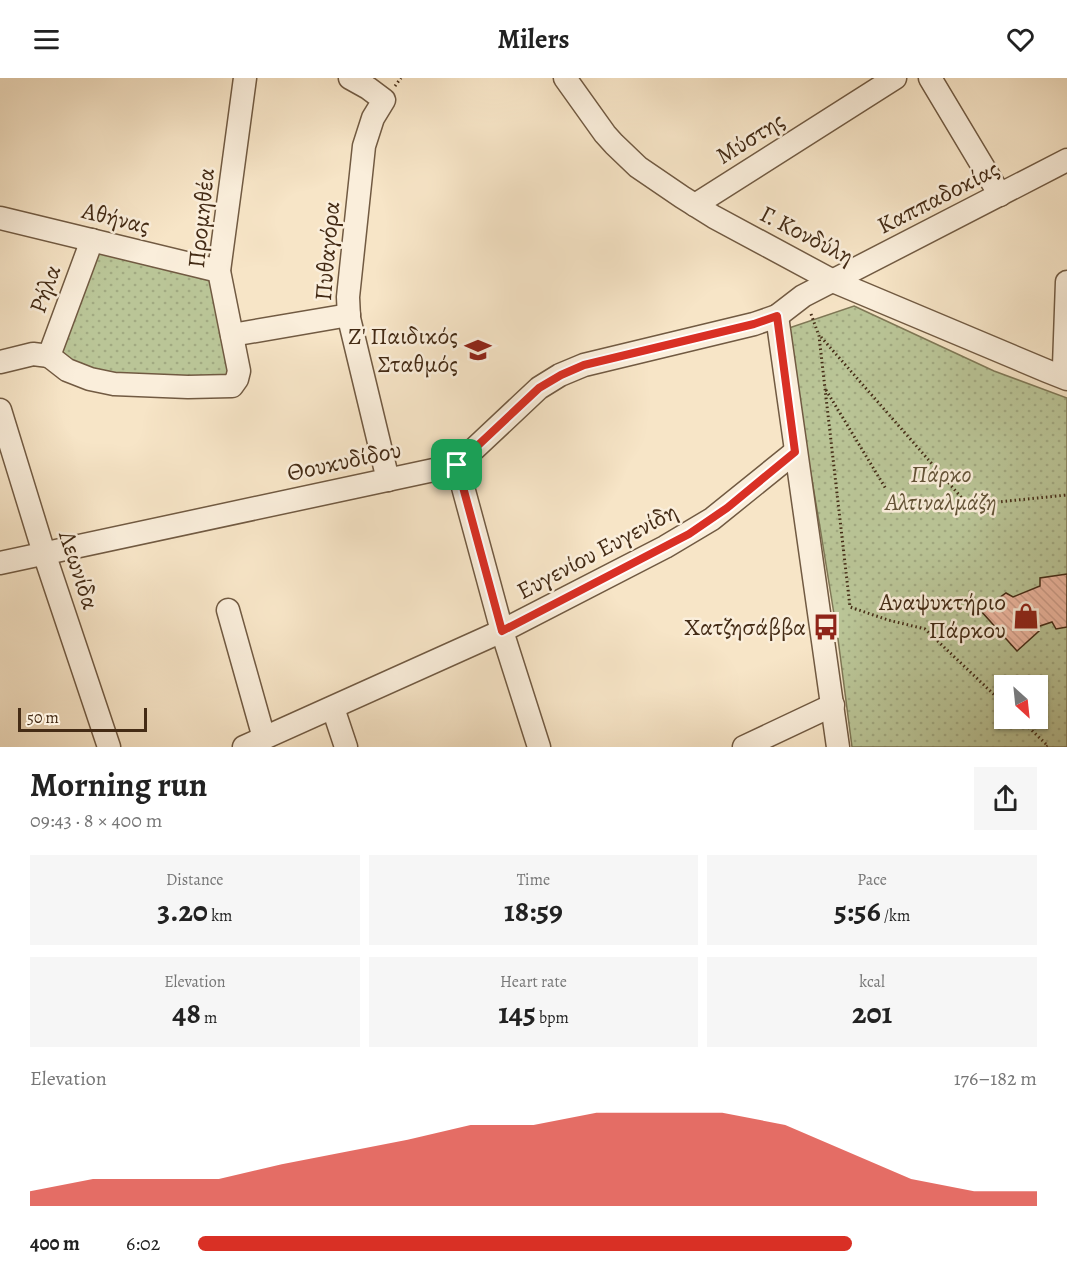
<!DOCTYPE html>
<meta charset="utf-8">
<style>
:root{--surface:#fff;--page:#f6f6f6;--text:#222;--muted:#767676;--accent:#d93025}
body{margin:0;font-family:Alegreya,serif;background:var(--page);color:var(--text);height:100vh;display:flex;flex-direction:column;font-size:22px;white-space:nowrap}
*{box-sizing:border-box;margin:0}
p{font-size:20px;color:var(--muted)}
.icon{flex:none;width:33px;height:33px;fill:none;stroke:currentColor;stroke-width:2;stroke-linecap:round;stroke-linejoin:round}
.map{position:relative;height:669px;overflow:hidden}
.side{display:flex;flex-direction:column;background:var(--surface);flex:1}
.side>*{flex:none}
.needle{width:39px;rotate:153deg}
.controls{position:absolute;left:994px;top:597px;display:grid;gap:12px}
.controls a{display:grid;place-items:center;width:54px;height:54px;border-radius:0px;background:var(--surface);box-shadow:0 2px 4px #0004;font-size:30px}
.scale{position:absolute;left:18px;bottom:15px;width:129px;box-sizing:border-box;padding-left:6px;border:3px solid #442b15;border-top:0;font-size:16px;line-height:21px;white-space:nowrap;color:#442b15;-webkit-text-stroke:4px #faeedb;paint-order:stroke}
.pin{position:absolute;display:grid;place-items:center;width:51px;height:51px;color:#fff;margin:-26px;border-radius:12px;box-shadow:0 3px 9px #0006}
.round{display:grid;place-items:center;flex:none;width:63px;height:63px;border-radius:0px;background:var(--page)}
.overview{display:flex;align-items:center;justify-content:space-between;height:102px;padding:0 30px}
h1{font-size:33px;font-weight:700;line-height:45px}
.stats{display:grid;grid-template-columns:repeat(3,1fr);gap:9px;height:102px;padding:6px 30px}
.stats div{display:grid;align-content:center;border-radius:0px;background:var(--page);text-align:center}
.stats b{font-size:30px;font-weight:700}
.stats small{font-size:16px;font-weight:400}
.stats p{font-size:16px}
.chart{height:168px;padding:12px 30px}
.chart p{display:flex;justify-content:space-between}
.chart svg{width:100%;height:108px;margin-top:6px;fill:var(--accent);opacity:.7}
ul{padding:0 30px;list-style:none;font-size:20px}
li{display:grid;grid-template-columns:96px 72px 1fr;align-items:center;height:45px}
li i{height:15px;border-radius:8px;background:var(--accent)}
header{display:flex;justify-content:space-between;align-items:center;height:78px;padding:0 30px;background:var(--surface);font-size:27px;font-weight:700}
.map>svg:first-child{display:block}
.park{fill:url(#park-dots);stroke:#7f7856;stroke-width:1.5;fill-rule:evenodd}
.building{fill:url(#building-back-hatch);stroke:#442b15;stroke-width:1.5}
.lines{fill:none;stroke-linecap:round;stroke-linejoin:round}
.minor-casing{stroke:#715a42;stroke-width:25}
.path{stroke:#442b15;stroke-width:3;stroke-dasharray:1.5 3;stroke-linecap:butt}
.minor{stroke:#faeedb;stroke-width:22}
.route-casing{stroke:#fff;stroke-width:12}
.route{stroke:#d93025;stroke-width:8}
.labels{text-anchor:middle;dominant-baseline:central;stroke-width:5;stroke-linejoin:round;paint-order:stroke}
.street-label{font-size:24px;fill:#442b15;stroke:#faeedb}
.poi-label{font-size:24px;fill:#442b15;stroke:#faeedb;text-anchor:end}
.park-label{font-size:24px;font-style:italic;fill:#625236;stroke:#faeedb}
</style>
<header><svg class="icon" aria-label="menu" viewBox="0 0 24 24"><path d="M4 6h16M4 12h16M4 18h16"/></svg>Milers<svg class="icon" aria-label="heart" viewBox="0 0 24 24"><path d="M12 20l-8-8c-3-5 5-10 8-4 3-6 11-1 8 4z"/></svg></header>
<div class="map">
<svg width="1067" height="669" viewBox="0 0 1067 669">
<defs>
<pattern id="park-dots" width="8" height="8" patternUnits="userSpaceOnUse" patternTransform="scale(1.5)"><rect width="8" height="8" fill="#bac597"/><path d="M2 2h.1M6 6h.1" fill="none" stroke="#a1a981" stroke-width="1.8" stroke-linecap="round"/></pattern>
<pattern id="building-back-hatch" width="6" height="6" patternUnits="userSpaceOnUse" patternTransform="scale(1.5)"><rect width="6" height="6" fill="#efb8a2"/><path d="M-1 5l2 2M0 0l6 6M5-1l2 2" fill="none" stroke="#ce9e8b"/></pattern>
</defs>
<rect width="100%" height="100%" fill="#f7e5c7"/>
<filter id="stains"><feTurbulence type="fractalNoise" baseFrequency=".00333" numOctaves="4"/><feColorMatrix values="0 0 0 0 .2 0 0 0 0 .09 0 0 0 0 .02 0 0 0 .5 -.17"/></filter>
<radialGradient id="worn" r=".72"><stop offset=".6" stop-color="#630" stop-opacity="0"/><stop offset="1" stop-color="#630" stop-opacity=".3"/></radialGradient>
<g class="park">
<path d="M92,171l122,29 17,102 -133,-6 -45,-24z"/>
<path d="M854,228l140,65 73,27v349h-215l-14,-108 -18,-112 -34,-198zM1005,608h33v32h-33z"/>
</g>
<path class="building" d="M1067,496v53l-11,2 -4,-7 -15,5 2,4 -22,20 -36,-40 25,-18 7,4 27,-11v-8z"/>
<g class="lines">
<g class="minor-casing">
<g id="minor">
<path d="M350,0l18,10 16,12 -11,18 -9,28 -16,151 1,21 39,162"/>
<path d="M565,0l40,56 9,10 24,23 44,30 32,20 119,64 214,90 20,8"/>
<path d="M930,0l70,117"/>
<path d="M695,127l200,-127"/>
<path d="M0,140l219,53"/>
<path d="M777,238l61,431"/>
<path d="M232,257l117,-20"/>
<path d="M49,278l18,14 23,9 24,5 74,3 44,-1 5,-7 2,-8 -20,-100 26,-193"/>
<path d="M49,278l43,-116"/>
<path d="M0,284l33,-8 16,2"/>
<path d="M1064,288l3,-84"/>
<path d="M0,332l44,143 65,194"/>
<path d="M457,387l45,166 37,116"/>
<path d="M0,485l457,-98 82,-77 21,-13 24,-10 170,-41 23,-8 26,-20 264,-136"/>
<path d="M228,532l36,128"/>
<path d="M333,630l13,39"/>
<path d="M244,669l258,-116 163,-84 47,-28 83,-67"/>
<path d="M744,669l89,-42"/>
</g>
</g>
<g class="path">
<path d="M395,8l6,-8"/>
<path d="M811,236l8,22 31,271 38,13 37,9 80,76"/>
<path d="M821,259l147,168 99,-10"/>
<path d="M826,312l60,99"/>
<path d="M1019,640l29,28 -3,1"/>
</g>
<use href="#minor" class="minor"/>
</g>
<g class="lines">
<g class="route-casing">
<path id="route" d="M777,238l18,136 -68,56 -38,26 -187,97 -45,-166 82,-77 22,-13 23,-10 170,-41z"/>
</g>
<use href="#route" class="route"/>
</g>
<defs>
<g id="school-bare" transform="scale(2.07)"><path d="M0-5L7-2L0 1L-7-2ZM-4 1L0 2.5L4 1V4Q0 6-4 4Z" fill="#8f2418" stroke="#faeedb" stroke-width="2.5" paint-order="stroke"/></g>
<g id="shop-bare" transform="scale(2.07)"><path d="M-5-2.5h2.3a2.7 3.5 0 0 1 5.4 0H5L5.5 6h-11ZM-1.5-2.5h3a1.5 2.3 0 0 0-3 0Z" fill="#8f2418" stroke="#faeedb" stroke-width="2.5" paint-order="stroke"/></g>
<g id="bus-bare" transform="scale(2.07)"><path d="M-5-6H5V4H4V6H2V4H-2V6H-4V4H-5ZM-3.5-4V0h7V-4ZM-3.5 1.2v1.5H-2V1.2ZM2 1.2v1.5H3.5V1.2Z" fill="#8f2418" stroke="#faeedb" stroke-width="2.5" paint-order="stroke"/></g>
</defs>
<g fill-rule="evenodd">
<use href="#school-bare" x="478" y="272"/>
<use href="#shop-bare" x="1026" y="538"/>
<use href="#bus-bare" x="826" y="549"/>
</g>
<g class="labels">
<g class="street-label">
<text transform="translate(750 60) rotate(-32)">Μύστης</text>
<text transform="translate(938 119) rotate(-27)">Καππαδοκίας</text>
<text transform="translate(116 140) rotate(14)">Αθήνας</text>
<text transform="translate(201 140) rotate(-84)">Προμηθέα</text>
<text transform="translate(807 157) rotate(27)">Γ. Κονδύλη</text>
<text transform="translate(327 173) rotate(-85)">Πυθαγόρα</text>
<text transform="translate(45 211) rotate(-70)">Ρήλα</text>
<text transform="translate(344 383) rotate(-12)">Θουκυδίδου</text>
<text transform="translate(597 473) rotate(-28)">Ευγενίου Ευγενίδη</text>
<text transform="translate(79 492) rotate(72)">Λεωνίδα</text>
</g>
<g class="poi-label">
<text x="458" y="258">Ζ' Παιδικός<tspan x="458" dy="28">Σταθμός</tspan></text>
<text x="1006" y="524">Αναψυκτήριο<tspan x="1006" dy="28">Πάρκου</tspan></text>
<text x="806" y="549">Χατζησάββα</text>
</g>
<g class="park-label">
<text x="941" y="396">Πάρκο<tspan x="941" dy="28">Αλτιναλμάζη</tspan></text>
</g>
</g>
<rect width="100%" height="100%" filter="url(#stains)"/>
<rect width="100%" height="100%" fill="url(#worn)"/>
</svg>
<div class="controls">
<a><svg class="needle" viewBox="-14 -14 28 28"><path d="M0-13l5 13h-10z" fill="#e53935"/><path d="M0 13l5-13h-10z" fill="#767676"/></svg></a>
</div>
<div class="scale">50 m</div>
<div class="pin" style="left:457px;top:387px;background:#1e9e55"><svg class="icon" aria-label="arrive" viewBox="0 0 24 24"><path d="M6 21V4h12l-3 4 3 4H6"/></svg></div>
</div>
<section class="side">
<div class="overview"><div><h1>Morning run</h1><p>09:43 · 8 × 400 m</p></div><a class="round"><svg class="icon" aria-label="share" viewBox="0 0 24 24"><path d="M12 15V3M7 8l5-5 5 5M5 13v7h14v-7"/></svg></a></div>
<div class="stats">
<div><p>Distance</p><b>3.20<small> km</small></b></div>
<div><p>Time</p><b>18:59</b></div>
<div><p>Pace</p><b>5:56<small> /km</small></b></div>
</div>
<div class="stats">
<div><p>Elevation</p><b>48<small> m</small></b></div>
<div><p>Heart rate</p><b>145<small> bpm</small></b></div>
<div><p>kcal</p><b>201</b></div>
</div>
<div class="chart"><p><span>Elevation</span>176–182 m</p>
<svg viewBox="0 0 160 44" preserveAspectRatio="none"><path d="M0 44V38L10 33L20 33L30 33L40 27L50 22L60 17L70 11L80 11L90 6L100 6L110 6L120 11L130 22L140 33L150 38L160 38V44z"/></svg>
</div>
<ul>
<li><b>400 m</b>6:02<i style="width:78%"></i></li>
</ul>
</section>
